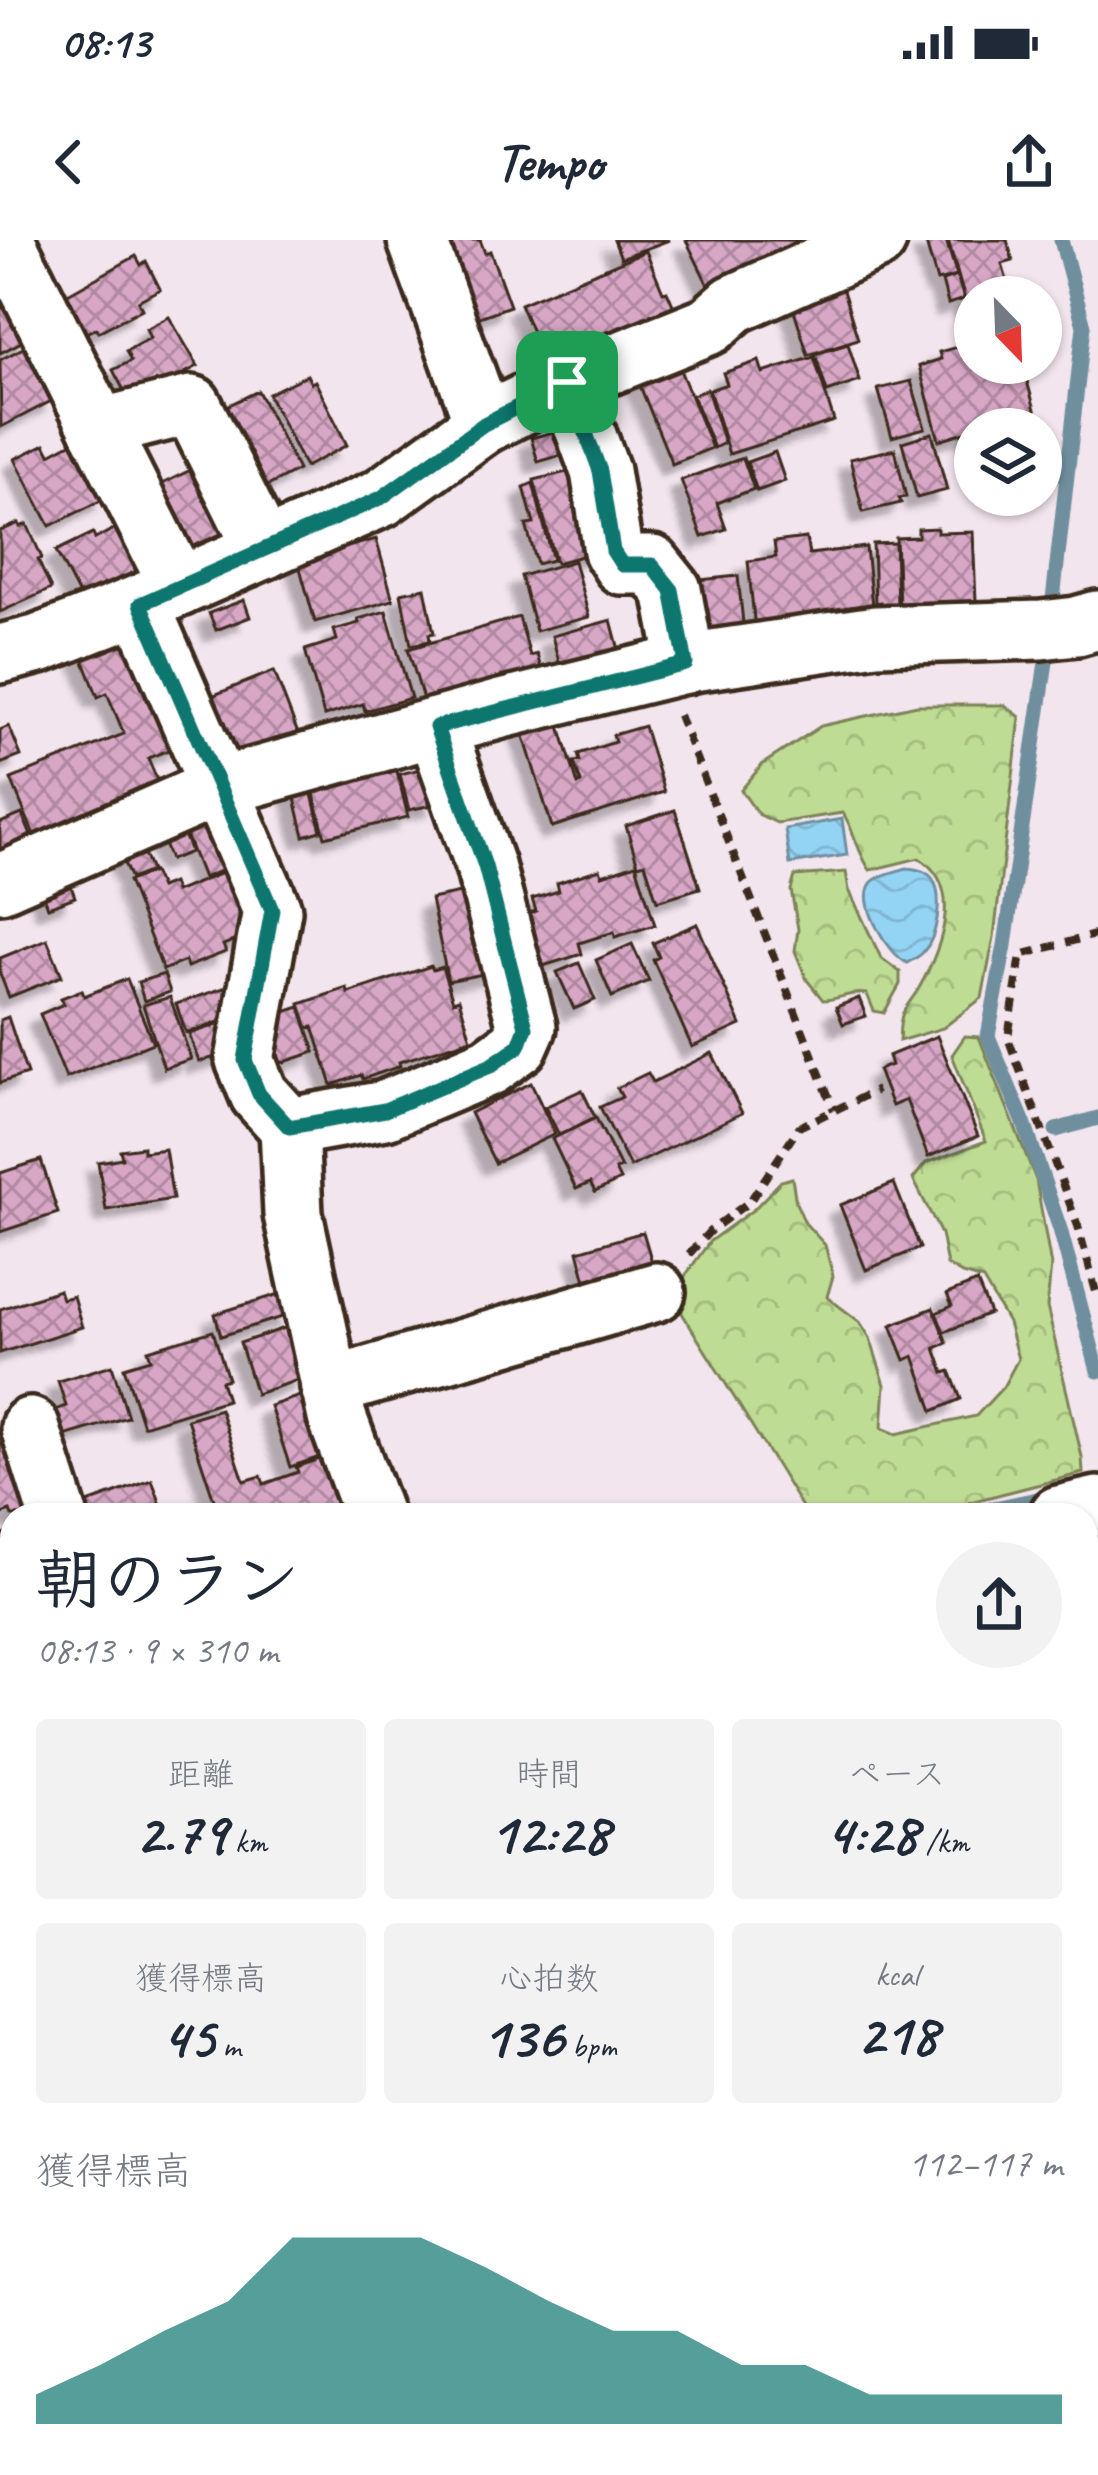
<!DOCTYPE html>
<html lang="ja">
<meta charset="utf-8">
<style>
:root{--surface:#fff;--page:#f2f2f3;--text:#1f2937;--muted:#747a83;--accent:#0f766e}
body{margin:0;font-family:Caveat,"Klee One",sans-serif;background:var(--page);color:var(--text);height:100vh;display:flex;flex-direction:column;font-size:45px;white-space:nowrap}
*{box-sizing:border-box;margin:0}
p{font-size:39px;color:var(--muted)}
.icon{flex:none;width:66px;height:66px;fill:none;stroke:currentColor;stroke-width:2;stroke-linecap:round;stroke-linejoin:round}
.map{position:relative;flex:1;overflow:hidden}
.panel{position:absolute;left:0px;top:1263px;width:1098px;height:972px;display:flex;flex-direction:column;background:var(--surface);border-radius:36px 36px 0 0;box-shadow:0 3px 9px #0004}
.panel>*{flex:none}
.needle{width:78px;rotate:157deg}
.controls{position:absolute;left:954px;top:36px;display:grid;gap:24px}
.controls a{display:grid;place-items:center;width:108px;height:108px;border-radius:50%;background:var(--surface);box-shadow:0 3px 9px #0004;font-size:60px}
.pin{position:absolute;display:grid;place-items:center;width:102px;height:102px;color:#fff;margin:-51px;border-radius:24px;box-shadow:0 6px 18px #0006}
.round{display:grid;place-items:center;flex:none;width:126px;height:126px;border-radius:63px;background:var(--page)}
.head{display:flex;align-items:center;justify-content:space-between;height:204px;padding:0 36px}
h1{font-size:66px;font-weight:800;line-height:90px}
.metrics{display:grid;grid-template-columns:repeat(3,1fr);gap:18px;height:204px;padding:12px 36px}
.metrics div{display:grid;align-content:center;border-radius:12px;background:var(--page);text-align:center}
.metrics b{font-size:60px;font-weight:800}
.metrics small{font-size:33px;font-weight:400}
.metrics p{font-size:33px}
.chart{height:336px;padding:24px 36px}
.chart p{display:flex;justify-content:space-between}
.chart svg{width:100%;height:216px;margin-top:12px;fill:var(--accent);opacity:.7}
.status{display:flex;justify-content:space-between;align-items:center;height:84px;padding:0 60px;background:var(--surface);direction:ltr}
.status svg{height:33px;fill:currentColor}
header{display:flex;justify-content:space-between;align-items:center;height:156px;padding:0 36px;background:var(--surface);font-size:54px;font-weight:800}
.map>svg:first-child{display:block}
.forest{fill:url(#forest-crowns);stroke:#7d8359;stroke-width:3}
.water{fill:url(#water-waves);stroke:#708f9e;stroke-width:3}
.lines{fill:none;stroke-linecap:round;stroke-linejoin:round}
.stream{stroke:#708f9e;stroke-width:15}
.building{fill:url(#building-cross-hatch);stroke:#3b2a1e;stroke-width:3;filter:url(#shadow)}
.minor-casing{stroke:#3b2a1e;stroke-width:66}
.path{stroke:#3b2a1e;stroke-width:8;stroke-dasharray:12 9;stroke-linecap:butt}
.minor{stroke:#fff;stroke-width:57}
.route-casing{stroke:#fff;stroke-width:24}
.route{stroke:#0f766e;stroke-width:15}
</style>
<div class="status"><b>08:13</b><svg viewBox="0 0 49 12"><path d="M0 12V9h3v3zM5 12V6h3v6zM10 12V3h3v9zM15 12V0h3v12zM26 1h20v11H26zM47 4h2v5h-2z"/></svg></div>
<header><svg class="icon" aria-label="back" viewBox="0 0 24 24"><path d="M15 5l-7 7 7 7"/></svg>Tempo<svg class="icon" aria-label="share" viewBox="0 0 24 24"><path d="M12 15V3M7 8l5-5 5 5M5 13v7h14v-7"/></svg></header>
<div class="map">
<svg width="1098" height="2235" viewBox="0 0 1098 2235">
<defs>
<pattern id="forest-crowns" width="20" height="18" patternUnits="userSpaceOnUse" patternTransform="scale(3)"><rect width="20" height="18" fill="#bfdc94"/><path d="M2 6a3 3 0 1 1 6 0M12 15a3 3 0 1 1 6 0" fill="none" stroke="#a5bd7f"/></pattern>
<pattern id="water-waves" width="16" height="10" patternUnits="userSpaceOnUse" patternTransform="scale(3)"><rect width="16" height="10" fill="#93d3f4"/><path d="M0 5q4-4 8 0t8 0" fill="none" stroke="#80b5d1"/></pattern>
<pattern id="building-cross-hatch" width="8" height="8" patternUnits="userSpaceOnUse" patternTransform="scale(3)"><rect width="8" height="8" fill="#d8a7c6"/><path d="M0 0l8 8M0 8l8-8" fill="none" stroke="#b088a0"/></pattern>
<filter id="shadow"><feDropShadow dx="-11" dy="11" stdDeviation="3" flood-color="#0004"/></filter>
</defs>
<rect width="100%" height="100%" fill="#f3e5ee"/>
<filter id="ink" filterUnits="userSpaceOnUse"><feTurbulence type="fractalNoise" baseFrequency=".00833" numOctaves="2"/><feDisplacementMap in="SourceGraphic" scale="24" xChannelSelector="R" yChannelSelector="G"/><feConvolveMatrix kernelMatrix="1 2 1 2 8 2 1 2 1" color-interpolation-filters="sRGB"/></filter>
<g filter="url(#ink)">
<g class="forest">
<path d="M917,465h88l15,12 -26,220 -12,61 -39,30 -44,13c1,-10 0,-20 4,-28 4,-9 11,-16 16,-25 21,-37 47,-101 0,-130l-49,12c-13,-19 -15,-38 -27,-57l-66,10 -19,-9 -17,-24 22,-26 58,-38z"/>
<path d="M846,632l3,18 32,68 19,14v12l-16,29 -10,-2 -7,-17c-17,-3 -28,6 -44,6l-16,-20 -12,-29 3,-22 -7,-39 4,-14z"/>
<path d="M965,796l14,1 57,143 15,86 -4,41 35,150 1,16 -163,42h-113l-125,-202 1,-34 27,-38 44,-32 27,-28 11,-3 4,25 9,20 20,22 8,31 -6,21 33,25 10,16 15,47 -3,43 14,6 80,-18 27,-29 15,-28 -10,-36 -25,-43 -21,-6 -15,-9 -6,-31 -28,-55 13,-16 60,-22 -34,-86z"/>
</g>
<g class="water">
<path d="M842,579l5,36 -57,9 -5,-35z"/>
<path d="M907,628c11,1 22,3 27,13 9,18 3,56 -10,70 -4,6 -11,8 -17,12 -18,-9 -52,-61 -35,-81 8,-8 25,-11 35,-14z"/>
</g>
<g class="lines">
<g class="stream">
<path d="M1051,377l33,-291 -23,-86"/>
<path d="M1049,401l-44,304 -17,91 36,87 36,106 38,142"/>
<path d="M1056,890l42,-12"/>
<path d="M961,1275l91,-19"/>
<path d="M1086,1719l12,-3"/>
<path d="M1086,1803l12,41"/>
<path d="M0,2064l12,-4"/>
</g>
</g>
<g class="building">
<path d="M430,0h50l5,13 5,-2 20,55 -50,18z"/>
<path d="M614,0h55l-48,18z"/>
<path d="M686,0h126l-70,35 -2,-5 -32,15z"/>
<path d="M925,0h21l11,36 -20,5z"/>
<path d="M948,0h59l6,21 -11,3 10,33h-37v38z"/>
<path d="M646,11l17,41 4,-1 9,21 -129,55 -27,-63z"/>
<path d="M136,16l5,9 5,-4 14,28 -22,12 4,8 -44,23 -2,-4 -10,5 -20,-38z"/>
<path d="M957,36l7,23 -16,5 -6,-23z"/>
<path d="M840,41l18,58 -50,16 -18,-58z"/>
<path d="M10,63l19,35 -29,15v-44z"/>
<path d="M169,77l29,49 -68,36 -17,-32 18,-9 -5,-10 24,-13 -4,-9z"/>
<path d="M972,103l3,20h47l17,61 -19,5h-45v13l-4,1 -3,-12 -29,9 -20,-74 22,-7 -2,-7z"/>
<path d="M848,104l12,37 -33,11 -12,-38z"/>
<path d="M27,106l28,53 -54,28 -1,-67z"/>
<path d="M814,117l20,64 -105,33 -20,-64 18,-6 -4,-11 36,-12 4,12z"/>
<path d="M676,120l36,88 -40,16 -36,-88z"/>
<path d="M307,135l4,8 4,-2 32,64 -42,22 -37,-73z"/>
<path d="M911,141l14,47 -33,9 -14,-48z"/>
<path d="M707,149l17,54 -10,5 -22,-53z"/>
<path d="M258,151l40,79 -38,20 -41,-80z"/>
<path d="M567,188l6,24 -35,10 -7,-24z"/>
<path d="M932,193l15,57 -30,8 -15,-56z"/>
<path d="M76,200l30,58 -56,28 -35,-67 30,-15 5,10z"/>
<path d="M895,209l11,48 -7,1 2,5 -38,9 -13,-53z"/>
<path d="M775,212l10,29 -28,10 -10,-29z"/>
<path d="M743,218l11,31 -37,14 9,26 -24,8 -21,-57z"/>
<path d="M205,223l32,65 -47,23 -32,-65z"/>
<path d="M579,229l22,82 -45,12 -22,-83z"/>
<path d="M533,243l20,77 -16,4 -11,-39 8,-1 -10,-37z"/>
<path d="M19,283l1,4 7,-3 15,34 -4,2 13,29 -51,23v-81z"/>
<path d="M121,285l33,47 -69,35 -29,-56 37,-18 2,6z"/>
<path d="M937,288v5l36,-1 3,69 -77,4 -3,-67 22,-1v-8z"/>
<path d="M806,298l3,16 57,-7 7,69 -118,13 -7,-68 28,-4 -2,-15z"/>
<path d="M376,299l17,61 -78,22 -17,-61z"/>
<path d="M895,303l2,63 79,-4 1,15 -96,5 -1,-20 -5,1 -2,-59z"/>
<path d="M574,321l15,56 -53,14 -15,-55z"/>
<path d="M738,336l6,56 -38,4 -7,-56z"/>
<path d="M425,348l9,45 -5,1 1,7 -19,4 -10,-52z"/>
<path d="M244,360l6,17 -34,13 -7,-17z"/>
<path d="M386,371l25,87 -46,13 -2,-7 -39,12 -19,-66 32,-10 -3,-10 25,-7 -1,-4z"/>
<path d="M519,377l11,39 7,-2 6,22 -115,40 -20,-67z"/>
<path d="M611,380l11,41 -59,16 -11,-41z"/>
<path d="M131,384l48,122 -31,12 13,32 -125,50 -25,-61 113,-45 -17,-41 -9,4 -17,-43z"/>
<path d="M274,431l31,81 -78,18 -28,-69z"/>
<path d="M557,476l21,69 3,-2 -7,-21 6,-1 -2,-7 37,-12 -2,-7 31,-9 20,66 -112,35 -31,-100z"/>
<path d="M9,486l12,30 -21,8v-34z"/>
<path d="M394,519l14,58 -83,20 -15,-58z"/>
<path d="M428,527l9,37 -28,6 -9,-36z"/>
<path d="M309,542l12,49 -17,5 -12,-50z"/>
<path d="M675,570l25,78 -43,13 -12,-38 -7,2 -12,-39z"/>
<path d="M22,574l15,36 -37,15v-42z"/>
<path d="M217,574l21,50 -35,14 -20,-51z"/>
<path d="M180,585l11,27 -21,8 -10,-27z"/>
<path d="M138,600l13,31 -20,8 -13,-30z"/>
<path d="M636,624l19,61 -40,12 -1,-5 -35,11 3,11 -39,12 -15,-52 8,-3 -4,-12 27,-8 -2,-8 43,-14 2,6z"/>
<path d="M229,630l25,63 -31,12 3,7 -39,15 -2,-6 -22,9 -35,-89 25,-9 7,16 12,-5 3,9z"/>
<path d="M68,638l7,19 -27,10 -7,-19z"/>
<path d="M480,649l18,82 -50,10 -17,-82z"/>
<path d="M697,684l44,101 -49,22 -39,-87 6,-3 -6,-14z"/>
<path d="M47,699l15,37 -53,21 -9,-23v-16z"/>
<path d="M632,704l17,37 -37,16 -16,-37z"/>
<path d="M579,723l16,37 -21,9 -17,-37z"/>
<path d="M431,726l2,4 9,-3 11,34 6,-2 12,40 -72,23 1,4 -37,13 -2,-4 -29,10 -19,-58 -5,1 -8,-24 47,-16 1,5z"/>
<path d="M164,734l6,18 -26,9 -6,-19z"/>
<path d="M127,739l26,64 -87,35 -26,-64 24,-10 -3,-6 21,-8 2,6z"/>
<path d="M230,746l10,29 -54,18 -10,-29z"/>
<path d="M170,757l21,62 -27,9 -21,-63z"/>
<path d="M859,758l7,18 -23,8 -7,-17z"/>
<path d="M300,767l15,45 -34,11 -15,-45z"/>
<path d="M8,777l19,57 -27,9v-63z"/>
<path d="M226,782l9,29 -36,11 -10,-28z"/>
<path d="M937,796l41,100 -50,21 -22,-57 -14,6 -14,-36 13,-5 -3,-9z"/>
<path d="M712,813l30,60 -112,54 -30,-60 22,-10 -5,-9 31,-15 5,9z"/>
<path d="M531,843l24,51 -60,29 -25,-50z"/>
<path d="M582,850l13,27 -36,18 -14,-28z"/>
<path d="M596,878l25,50 -6,2 5,10 -25,12 -5,-9 -14,6 -24,-50z"/>
<path d="M143,907v5l22,-3 8,50 -67,11 -8,-48 24,-4 -2,-8z"/>
<path d="M41,920l17,53 -58,19v-59z"/>
<path d="M894,943l26,65 -54,22 -26,-65z"/>
<path d="M643,992l11,37 -66,19 -10,-37z"/>
<path d="M977,1042l13,32 -46,18 -8,-19 16,-7 -5,-12z"/>
<path d="M59,1050l3,9 11,-3 9,31 -82,26v-44z"/>
<path d="M283,1053l6,22 -68,21 -6,-22z"/>
<path d="M933,1068l14,35 -12,5 9,25 6,-2 11,28 -28,12 -19,-55 -9,4 -14,-35z"/>
<path d="M288,1087l16,51 -48,16 -16,-51z"/>
<path d="M213,1091l15,48 -7,2 6,19 -84,26 -19,-59 27,-8 -3,-9z"/>
<path d="M112,1125l16,52 -67,20 -8,-26 13,-5 -8,-25z"/>
<path d="M309,1153l20,61 -39,13 -20,-61z"/>
<path d="M220,1169l24,72 17,-5 3,8 34,-12 -2,-5 32,-11 19,59h-128l-32,-96z"/>
<path d="M12,1199l28,76 -28,1 -2,-5 -10,4v-72z"/>
<path d="M152,1240l9,25 -7,3 3,7h-84l-2,-6z"/>
<path d="M12,1292v79l-12,4v-79z"/>
<path d="M12,1657v68l-6,3 -6,-17v-50z"/>
</g>
<g class="lines">
<g class="minor-casing">
<g id="minor">
<path d="M5,0l174,347"/>
<path d="M567,142l33,89 13,80 9,14h30l20,25 14,74"/>
<path d="M484,184l83,-42 143,-57 24,-21 143,-64"/>
<path d="M99,188l93,-23 72,145"/>
<path d="M140,364l132,306 -27,150 14,34 30,33 4,87 44,203 36,98"/>
<path d="M0,414l39,-10 101,-40 241,-106 103,-74 -67,-184"/>
<path d="M0,643l219,-96 282,-78 191,-47 184,-27 165,-5 36,-4 21,-6"/>
<path d="M289,887l96,-17 105,-44 29,-21 8,-18 -42,-161 -49,-139"/>
<path d="M330,1147l326,-95"/>
<path d="M30,1187l28,88"/>
<path d="M1059,1275l39,-9"/>
<path d="M0,1406l12,-4"/>
<path d="M0,1806l12,-4"/>
<path d="M1086,1975l12,-4"/>
<path d="M399,2223l3,12"/>
</g>
</g>
<g class="path">
<path d="M679,475l155,395"/>
<path d="M1098,694l-77,21 -13,83 70,188 20,73"/>
<path d="M689,1014l21,-23 40,-30 49,-74 78,-37"/>
</g>
<use href="#minor" class="minor"/>
</g>
</g>
<g class="lines" filter="url(#ink)">
<g class="route-casing">
<path id="route" d="M567,142l33,89 13,80 9,14h30l20,25 14,74 -250,63 49,139 41,161 -7,19 -29,20 -105,44 -96,17 -30,-33 -14,-34 27,-150 -132,-306 241,-106 103,-74z"/>
</g>
<use href="#route" class="route"/>
</g>
</svg>
<div class="controls">
<a><svg class="needle" viewBox="-14 -14 28 28"><path d="M0-13l5 13h-10z" fill="#e53935"/><path d="M0 13l5-13h-10z" fill="#747a83"/></svg></a>
<a><svg class="icon" aria-label="layers" viewBox="0 0 24 24"><path d="M12 4l9 5-9 5-9-5zM3 14l9 5 9-5"/></svg></a>
</div>
<div class="pin" style="left:567px;top:142px;background:#1e9e55"><svg class="icon" aria-label="arrive" viewBox="0 0 24 24"><path d="M6 21V4h12l-3 4 3 4H6"/></svg></div>
<section class="panel">
<div class="head"><div><h1>朝のラン</h1><p>08:13 · 9 × 310 m</p></div><a class="round"><svg class="icon" aria-label="share" viewBox="0 0 24 24"><path d="M12 15V3M7 8l5-5 5 5M5 13v7h14v-7"/></svg></a></div>
<div class="metrics">
<div><p>距離</p><b>2.79<small> km</small></b></div>
<div><p>時間</p><b>12:28</b></div>
<div><p>ペース</p><b>4:28<small> /km</small></b></div>
</div>
<div class="metrics">
<div><p>獲得標高</p><b>45<small> m</small></b></div>
<div><p>心拍数</p><b>136<small> bpm</small></b></div>
<div><p>kcal</p><b>218</b></div>
</div>
<div class="chart"><p><span>獲得標高</span>112–117 m</p>
<svg viewBox="0 0 160 44" preserveAspectRatio="none"><path d="M0 44V38L10 32L20 25L30 19L40 6L50 6L60 6L70 12L80 19L90 25L100 25L110 32L120 32L130 38L140 38L150 38L160 38V44z"/></svg>
</div>
</section>
</div>
